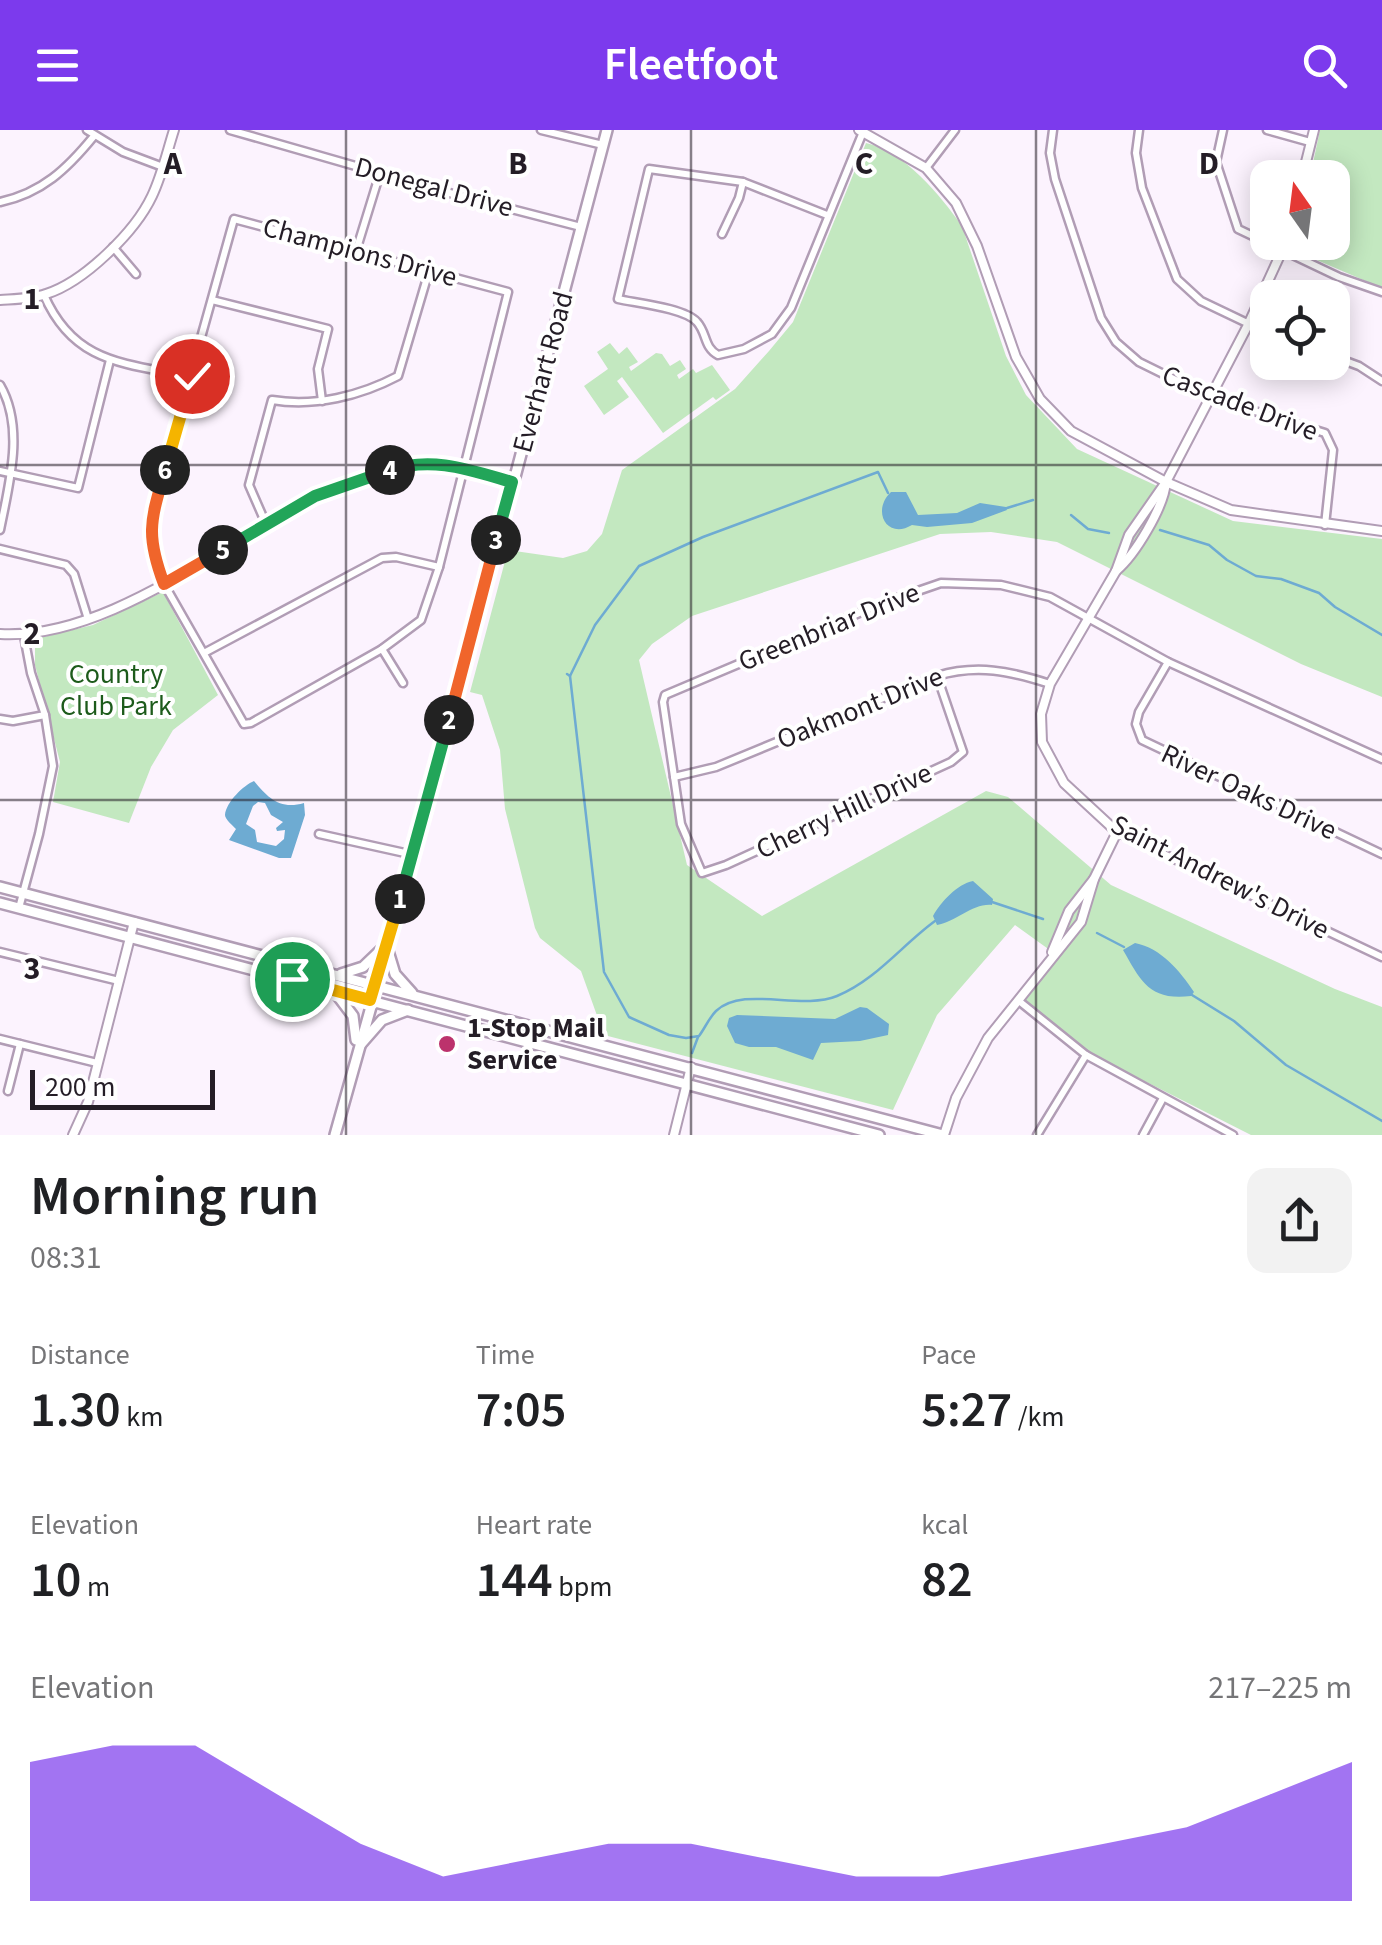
<!DOCTYPE html>
<meta charset="utf-8">
<style>
:root{--surface:#fff;--page:#f2f2f2;--text:#202124;--muted:#757577;--accent:#7c3aed}
body{margin:0;font-family:"Source Sans 3",sans-serif;background:var(--page);color:var(--text);height:100vh;display:flex;flex-direction:column;font-size:38px;white-space:nowrap}
*{box-sizing:border-box;margin:0}
p{font-size:32px;color:var(--muted)}
.icon{flex:none;width:55px;height:55px;fill:none;stroke:currentColor;stroke-width:2;stroke-linecap:round;stroke-linejoin:round}
.map{position:relative;height:1005px;overflow:hidden}
.sheet{display:flex;flex-direction:column;background:var(--surface);flex:1}
.sheet>*{flex:none}
.needle{width:65px;rotate:346deg}
.controls{position:absolute;left:1250px;top:30px;display:grid;gap:20px}
.controls a{display:grid;place-items:center;width:100px;height:100px;border-radius:20px;background:var(--surface);box-shadow:0 5px 25px #0003;font-size:50px}
.scale{position:absolute;left:30px;bottom:25px;width:185px;box-sizing:border-box;padding-left:10px;border:5px solid #241d26;border-top:0;font-size:28px;line-height:35px;white-space:nowrap;color:#241d26;-webkit-text-stroke:8px #fff;paint-order:stroke}
.pin{position:absolute;display:grid;place-items:center;width:85px;height:85px;color:#fff;margin:-42px;border:5px solid #fff;border-radius:50%;box-shadow:0 2px 10px #0007}
.km{position:absolute;width:50px;height:50px;margin:-25px;border-radius:50%;background:#222;color:#fff;font-size:28px;line-height:50px;text-align:center}
.round{display:grid;place-items:center;flex:none;width:105px;height:105px;border-radius:20px;background:var(--page)}
.summary{display:flex;align-items:center;justify-content:space-between;height:170px;padding:0 30px}
h1{font-size:55px;font-weight:600;line-height:75px}
.stats{display:grid;grid-template-columns:repeat(3,1fr);gap:15px;height:170px;padding:10px 30px}
.stats div{display:grid;align-content:center}
.stats b{font-size:50px;font-weight:600}
.stats small{font-size:28px;font-weight:400}
.stats p{font-size:28px}
.chart{height:280px;padding:20px 30px}
.chart p{display:flex;justify-content:space-between}
.chart svg{width:100%;height:180px;margin-top:10px;fill:var(--accent);opacity:.7}
header{display:flex;justify-content:space-between;align-items:center;height:130px;padding:0 30px;background:var(--accent);color:#fff;font-size:45px;font-weight:600}
.map>svg:first-child{display:block}
.green{fill:#c3e8c0}
.water{fill:#6eabd2;fill-rule:evenodd}
.lines{fill:none;stroke-linecap:round;stroke-linejoin:round}
.stream{stroke:#6eabd2;stroke-width:2.5}
.minor-casing{stroke:#b19db5;stroke-width:11}
.tertiary-casing{stroke:#b19db5;stroke-width:12}
.secondary-casing{stroke:#b19db5;stroke-width:14}
.minor{stroke:#fff;stroke-width:6}
.tertiary{stroke:#fff;stroke-width:8}
.secondary{stroke:#fff;stroke-width:9}
.split-1-casing{stroke:#fff;stroke-width:20}
.split-2-casing{stroke:#fff;stroke-width:20}
.split-3-casing{stroke:#fff;stroke-width:20}
.split-4-casing{stroke:#fff;stroke-width:20}
.split-5-casing{stroke:#fff;stroke-width:20}
.split-6-casing{stroke:#fff;stroke-width:20}
.split-7-casing{stroke:#fff;stroke-width:20}
.split-1{stroke:#f5b400;stroke-width:12}
.split-2{stroke:#22a559;stroke-width:12}
.split-3{stroke:#f0652b;stroke-width:12}
.split-4{stroke:#22a559;stroke-width:12}
.split-5{stroke:#22a559;stroke-width:12}
.split-6{stroke:#f0652b;stroke-width:12}
.split-7{stroke:#f5b400;stroke-width:12}
.grid{fill:none;stroke:#241d26;stroke-width:2.5;stroke-opacity:0.55}
.poi-dot{fill:#bc326c;stroke:#fff;stroke-width:4}
.labels{text-anchor:middle;dominant-baseline:central;stroke-width:8;stroke-linejoin:round;paint-order:stroke}
.street-label{font-size:28px;fill:#241d26;stroke:#fff}
.park-label{font-size:28px;fill:#1d5b1b;stroke:#fff}
.poi-label{font-size:28px;font-weight:bold;fill:#241d26;stroke:#fff;text-anchor:start}
.grid-label{font-size:32px;text-anchor:middle;font-weight:bold;fill:#241d26;stroke:#fff;stroke-width:8;stroke-linejoin:round;paint-order:stroke}
</style>
<header><svg class="icon" aria-label="menu" viewBox="0 0 24 24"><path d="M4 6h16M4 12h16M4 18h16"/></svg>Fleetfoot<svg class="icon" aria-label="search" viewBox="0 0 24 24"><circle cx="10" cy="10" r="6"/><path d="M15 15l6 6"/></svg></header>
<div class="map">
<svg width="1382" height="1005" viewBox="0 0 1382 1005">
<rect width="100%" height="100%" fill="#fcf3fe"/>
<g class="green">
<path d="M1320,0h62v158l-91,-39 3,-6 38,-1v-64l-22,-1z"/>
<path d="M866,13c39,9 74,52 96,83l44,130 20,39 51,54 156,72 149,18v158l-81,-33 -244,-122 -66,-10 -51,2 -248,82 -40,28 -13,16 48,205 75,51 224,-125 22,6 103,88 224,104 47,18v128h-131l-158,-80 -69,-54 34,-45 -43,-31 -78,90 -44,95 -289,-75 -23,-64 -41,-33 -5,-10 -30,-119 -5,-59 -18,-55 -12,-3 38,-142 55,8 24,-7 15,-17 20,-64 113,-81 34,-38 24,-29z"/>
<path d="M610,213l9,11 8,-7 11,15 -9,5 2,4 25,-18 6,1 8,12 10,-6 6,9 -9,6 2,4 14,-10 3,4 16,-8 18,25 -14,10 -3,-3 -50,36 -41,-56 -5,4 12,16 -25,18 -20,-29 24,-17 -11,-17z"/>
<path d="M163,462l55,103 -45,35 -22,37 -22,56 -76,-21 7,-40 -25,-97v-26l58,-14z"/>
</g>
<g class="water">
<path d="M891,362h15l12,23 39,-2 23,-10 26,4 1,3 -35,13 -45,4 -15,-2c-25,15 -41,-14 -21,-33z"/>
<path d="M254,651c14,17 26,29 50,22l1,12 -14,43h-12l-50,-18 7,-11c-3,-3 -11,-10 -11,-14 1,-13 19,-30 29,-34zM258,672l7,1 6,12 12,7 -7,6 1,3 8,-1 -1,9 -8,7 -19,-4 -2,-12 -9,-6 7,-18z"/>
<path d="M973,751l20,18 -1,6c-19,-2 -36,17 -55,20l-4,-9c8,-14 24,-32 40,-35z"/>
<path d="M1135,813c26,5 45,28 59,49l-3,4c-42,5 -50,-15 -68,-46z"/>
<path d="M860,877l7,1 22,16 -1,11 -28,6 -39,2 -8,17 -37,-13h-27l-14,-4 -8,-17 2,-8 8,-3 98,4z"/>
</g>
<g class="lines">
<g class="stream">
<path d="M1007,378l26,-8"/>
<path d="M1071,385l17,14 21,4"/>
<path d="M1160,400l49,15 18,15 29,16 25,3 38,14 16,14 47,28"/>
<path d="M567,544l3,2 25,-51 44,-59 64,-29 175,-65 10,21"/>
<path d="M570,546l34,296 25,45 40,18 17,3 13,-2c6,-8 10,-18 17,-25 28,-26 84,0 121,-15 39,-16 65,-51 98,-75"/>
<path d="M992,772l51,17"/>
<path d="M1097,803l27,14"/>
<path d="M1192,865l42,26 52,44 96,56"/>
<path d="M692,923l6,-16"/>
</g>
<g class="minor-casing">
<g id="minor">
<path d="M87,0l36,22 40,15"/>
<path d="M230,0l223,64 128,33"/>
<path d="M541,0l62,15"/>
<path d="M1053,0l-3,23 5,26 46,139 15,24 23,20 71,35 115,36 8,17 -8,75"/>
<path d="M1139,0l-3,23 6,35 35,91 24,22 67,32"/>
<path d="M1223,0l-7,32 22,67 101,48 43,15"/>
<path d="M1267,0l43,12"/>
<path d="M926,38l29,-38"/>
<path d="M0,72c42,-9 67,-33 94,-66"/>
<path d="M827,85l-84,-33 -94,-13 -31,130c18,4 67,9 79,23 10,11 7,26 21,33l26,-6 28,-15 19,-26 72,-176"/>
<path d="M234,89l274,73 -69,275 -18,53 -39,29 -131,74 -7,1 -80,-140 -11,-31 -2,-36z"/>
<path d="M722,104l17,-36 4,-16"/>
<path d="M113,117l23,27"/>
<path d="M356,121l24,-78"/>
<path d="M44,165c30,69 81,68 147,82"/>
<path d="M212,170l116,29 -10,40 4,32"/>
<path d="M1332,226l27,10 23,15"/>
<path d="M0,255c25,43 9,99 0,145"/>
<path d="M0,341l78,17 32,-128"/>
<path d="M266,394l-17,-39 23,-85c43,7 88,-4 126,-24l31,-105"/>
<path d="M0,419l66,16 8,9 14,45"/>
<path d="M382,519l21,34"/>
<path d="M204,523l178,-95 14,-1 43,10"/>
<path d="M1168,532l-29,50 -3,12 6,16 240,114"/>
<path d="M937,546l26,76 -12,10 -225,103 -24,8 -21,-49 -18,-122 2,-7 218,-92 58,-20 60,2 49,12 118,65 214,97"/>
<path d="M0,589l13,2 32,-6"/>
<path d="M674,647l42,-10 221,-91c40,-12 73,-5 113,8"/>
<path d="M1117,702l265,125"/>
<path d="M319,704l95,21"/>
<path d="M19,778l20,-74 14,-68 -8,-51 -14,-42 -7,-37"/>
<path d="M0,822l119,29"/>
<path d="M1019,871l67,54 147,80"/>
<path d="M0,909l97,24"/>
<path d="M8,961l12,-47"/>
<path d="M1037,1005l49,-80"/>
<path d="M1143,1005l20,-37"/>
</g>
</g>
<g class="tertiary-casing">
<g id="tertiary">
<path d="M859,0l67,38 30,35 21,43 39,111 24,42 31,32 95,51 65,28 151,21"/>
<path d="M1302,48l12,-48"/>
<path d="M0,170c15,-1 32,-1 46,-6 38,-12 89,-62 106,-98 10,-21 15,-44 22,-66"/>
<path d="M1116,441c19,-16 48,-64 50,-89"/>
<path d="M0,504c123,7 253,-121 370,-158 17,-5 34,-12 52,-14 30,-2 62,12 90,20"/>
<path d="M1052,822l17,-41 25,-32"/>
<path d="M73,1005l15,-33 46,-180"/>
<path d="M674,1005l17,-68"/>
<path d="M944,1005l12,-37 32,-60 93,-116 13,-43 23,-47 -53,-49 -22,-41 -1,-28 9,-30 66,-113 13,-36 37,-53 82,-157 38,-83"/>
</g>
</g>
<g class="secondary-casing">
<g id="secondary">
<path d="M0,757l943,248"/>
<path d="M0,773l879,232"/>
<path d="M388,821l7,23 17,19"/>
<path d="M341,844l22,-7 23,-22"/>
<path d="M335,862l18,24 3,24"/>
<path d="M361,914l21,-24 26,-10"/>
<path d="M335,1005l98,-349 174,-656"/>
</g>
</g>
<use href="#minor" class="minor"/>
<use href="#tertiary" class="tertiary"/>
<use href="#secondary" class="secondary"/>
</g>
<g class="lines">
<g class="split-1-casing">
<path id="split-1" d="M292,849l78,21 30,-101"/>
</g>
<g class="split-2-casing">
<path id="split-2" d="M400,769l49,-179"/>
</g>
<g class="split-3-casing">
<path id="split-3" d="M449,590l47,-180"/>
</g>
<g class="split-4-casing">
<path id="split-4" d="M390,340c43,-14 80,0 122,12l-16,58"/>
</g>
<g class="split-5-casing">
<path id="split-5" d="M223,420l92,-54 75,-26"/>
</g>
<g class="split-6-casing">
<path id="split-6" d="M165,340c-14,50 -20,63 -1,114l59,-34"/>
</g>
<g class="split-7-casing">
<path id="split-7" d="M165,340l27,-94"/>
</g>
<use href="#split-1" class="split-1"/>
<use href="#split-2" class="split-2"/>
<use href="#split-3" class="split-3"/>
<use href="#split-4" class="split-4"/>
<use href="#split-5" class="split-5"/>
<use href="#split-6" class="split-6"/>
<use href="#split-7" class="split-7"/>
</g>
<path class="grid" d="M346,0v1005M691,0v1005M1036,0v1005M0,335h1382M0,670h1382"/>
<circle class="poi-dot" cx="447" cy="914" r="10"/>
<g class="labels">
<g class="street-label">
<text transform="translate(434 57) rotate(15)">Donegal Drive</text>
<text transform="translate(360 122) rotate(15)">Champions Drive</text>
<text transform="translate(543 242) rotate(-75)">Everhart Road</text>
<text transform="translate(1240 273) rotate(21)">Cascade Drive</text>
<text transform="translate(829 497) rotate(-22)">Greenbriar Drive</text>
<text transform="translate(860 578) rotate(-22)">Oakmont Drive</text>
<text transform="translate(1249 662) rotate(25)">River Oaks Drive</text>
<text transform="translate(844 681) rotate(-25)">Cherry Hill Drive</text>
<text transform="translate(1220 747) rotate(27)">Saint Andrew's Drive</text>
</g>
<g class="park-label">
<text x="116" y="544">Country<tspan x="116" dy="32">Club Park</tspan></text>
</g>
<g class="poi-label">
<text x="467" y="898">1-Stop Mail<tspan x="467" dy="32">Service</tspan></text>
</g>
</g>
<g class="grid-label">
<text x="173" y="44">A</text>
<text x="518" y="44">B</text>
<text x="864" y="44">C</text>
<text x="1209" y="44">D</text>
<text x="32" y="179">1</text>
<text x="32" y="514">2</text>
<text x="32" y="849">3</text>
</g>
</svg>
<div class="controls">
<a><svg class="needle" viewBox="-14 -14 28 28"><path d="M0-13l5 13h-10z" fill="#e53935"/><path d="M0 13l5-13h-10z" fill="#757577"/></svg></a>
<a><svg class="icon" aria-label="locate" viewBox="0 0 24 24"><circle cx="12" cy="12" r="6"/><path d="M12 2v4M12 18v4M2 12h4M18 12h4"/></svg></a>
</div>
<div class="scale">200 m</div>
<div class="pin" style="left:292px;top:849px;background:#1e9e55"><svg class="icon" aria-label="arrive" viewBox="0 0 24 24"><path d="M6 21V4h12l-3 4 3 4H6"/></svg></div>
<div class="pin" style="left:192px;top:246px;background:#d93025"><svg class="icon" aria-label="check" viewBox="0 0 24 24"><path d="M5 12l5 5 9-10"/></svg></div>
<b class="km" style="left:400px;top:769px">1</b>
<b class="km" style="left:449px;top:590px">2</b>
<b class="km" style="left:496px;top:410px">3</b>
<b class="km" style="left:390px;top:340px">4</b>
<b class="km" style="left:223px;top:420px">5</b>
<b class="km" style="left:165px;top:340px">6</b>
</div>
<section class="sheet">
<div class="summary"><div><h1>Morning run</h1><p>08:31</p></div><a class="round"><svg class="icon" aria-label="share" viewBox="0 0 24 24"><path d="M12 15V3M7 8l5-5 5 5M5 13v7h14v-7"/></svg></a></div>
<div class="stats">
<div><p>Distance</p><b>1.30<small> km</small></b></div>
<div><p>Time</p><b>7:05</b></div>
<div><p>Pace</p><b>5:27<small> /km</small></b></div>
</div>
<div class="stats">
<div><p>Elevation</p><b>10<small> m</small></b></div>
<div><p>Heart rate</p><b>144<small> bpm</small></b></div>
<div><p>kcal</p><b>82</b></div>
</div>
<div class="chart"><p><span>Elevation</span>217–225 m</p>
<svg viewBox="0 0 160 44" preserveAspectRatio="none"><path d="M0 44V10L10 6L20 6L30 18L40 30L50 38L60 34L70 30L80 30L90 34L100 38L110 38L120 34L130 30L140 26L150 18L160 10V44z"/></svg>
</div>
</section>
